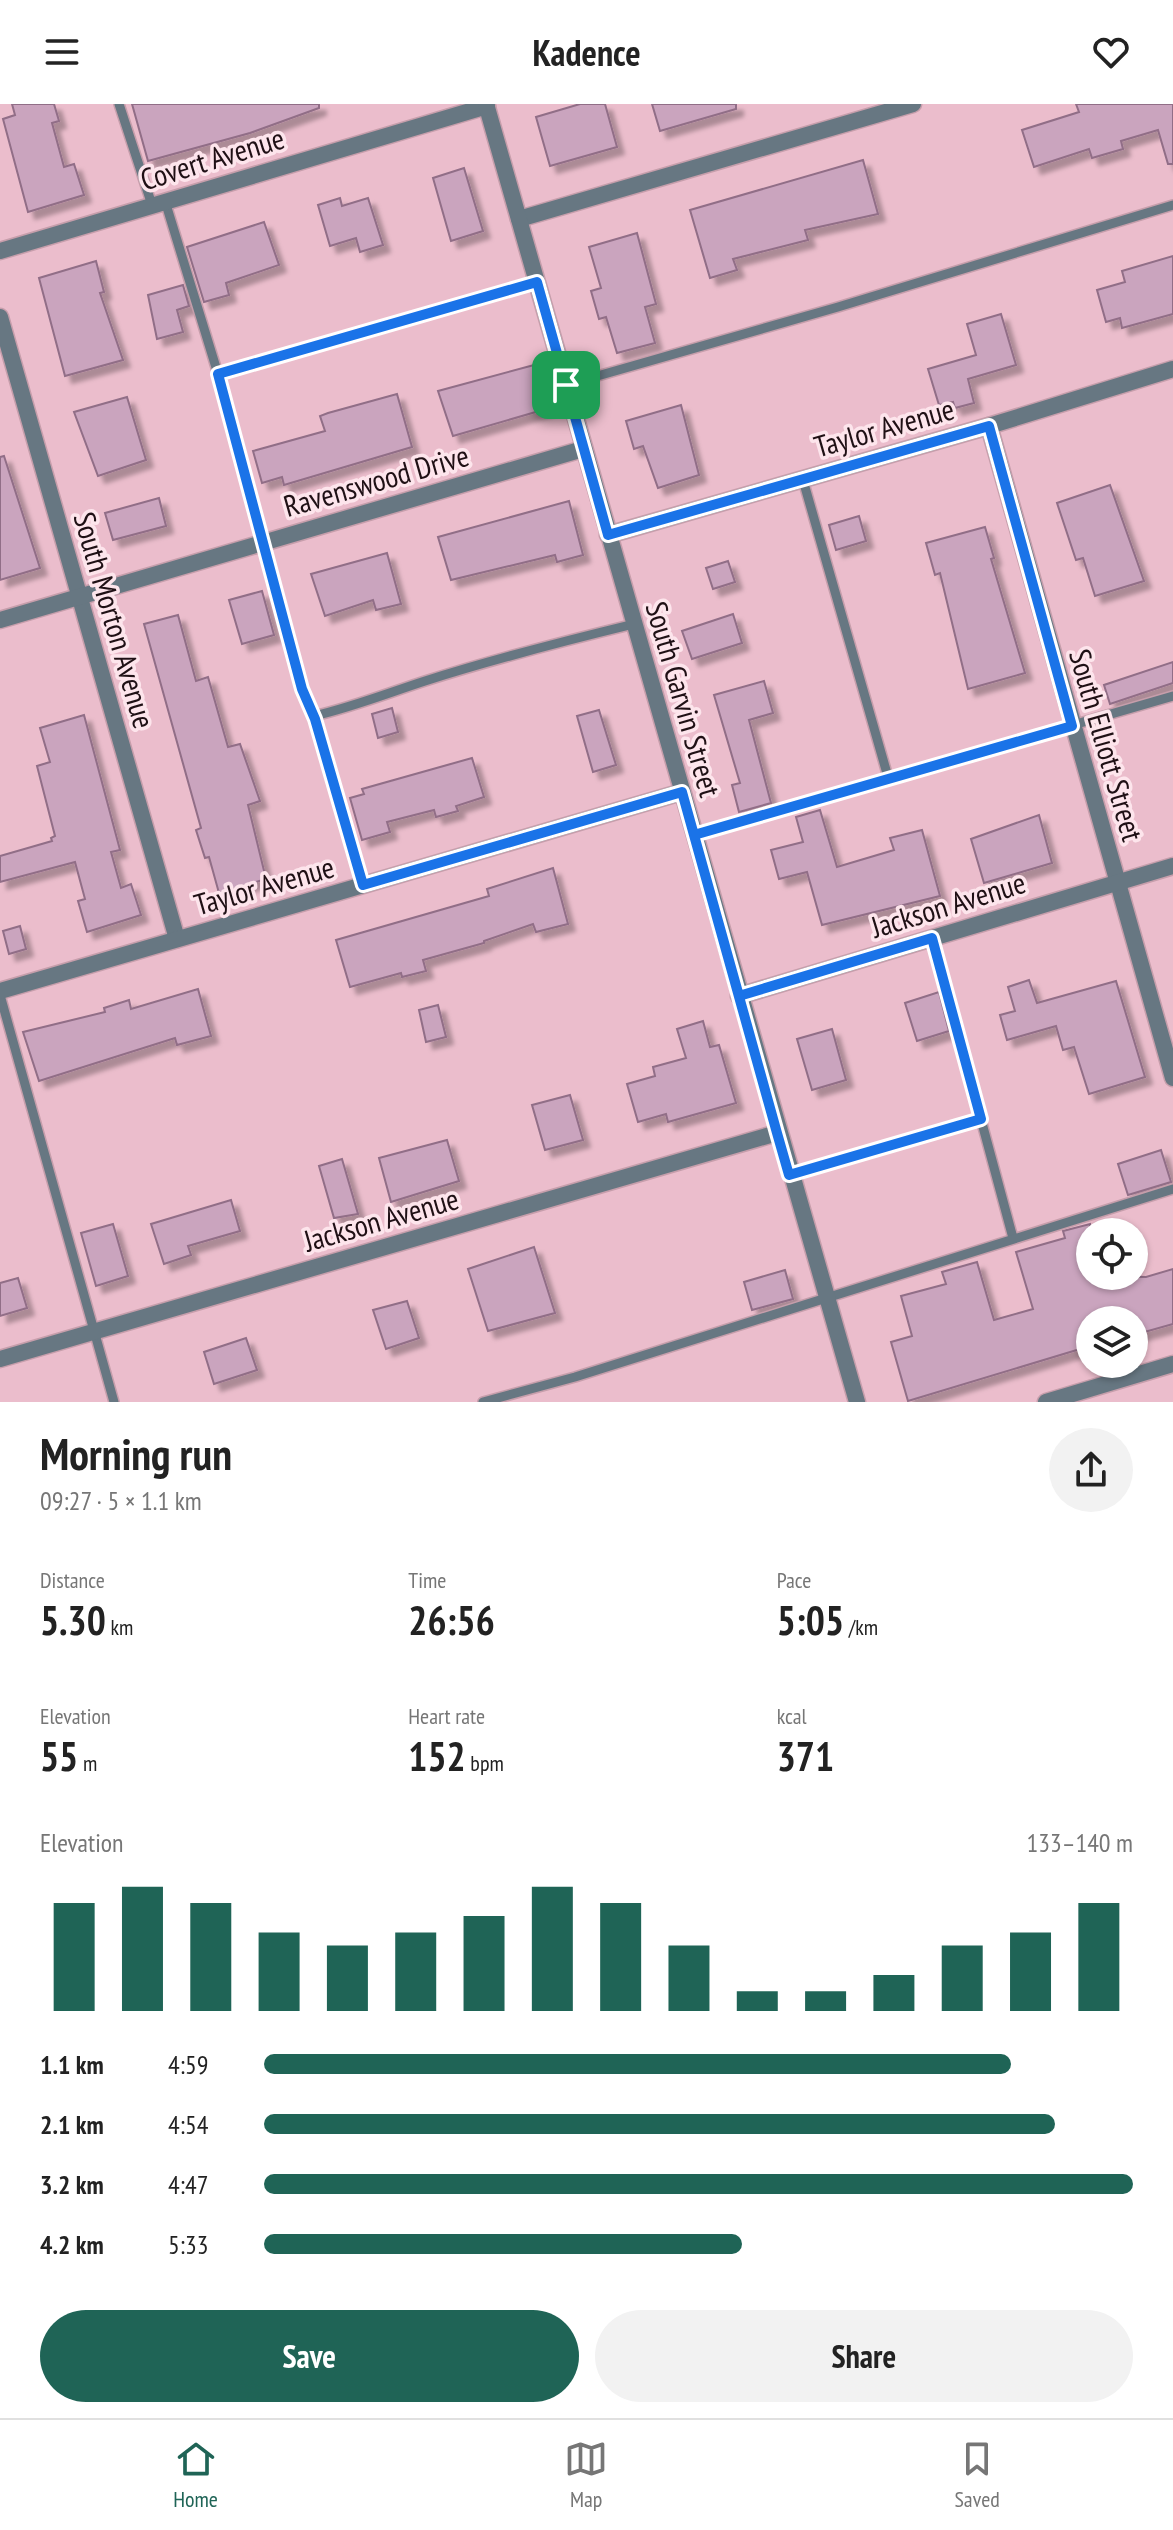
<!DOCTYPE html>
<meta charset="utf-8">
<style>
:root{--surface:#fff;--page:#f2f2f2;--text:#222;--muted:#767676;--line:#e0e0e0;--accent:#1f6456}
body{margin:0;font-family:"PT Sans Narrow",sans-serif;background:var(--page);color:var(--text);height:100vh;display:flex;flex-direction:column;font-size:30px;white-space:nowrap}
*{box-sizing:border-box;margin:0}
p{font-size:26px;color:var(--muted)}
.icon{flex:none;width:44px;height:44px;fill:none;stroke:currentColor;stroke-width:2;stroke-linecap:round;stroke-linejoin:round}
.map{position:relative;height:1298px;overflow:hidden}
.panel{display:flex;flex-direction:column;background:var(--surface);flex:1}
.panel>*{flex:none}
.controls{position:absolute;left:1076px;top:1114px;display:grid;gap:16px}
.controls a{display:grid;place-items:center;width:72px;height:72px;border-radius:50%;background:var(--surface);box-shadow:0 2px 6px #0004;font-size:40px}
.pin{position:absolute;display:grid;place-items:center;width:68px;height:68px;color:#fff;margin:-34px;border-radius:16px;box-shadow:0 4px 12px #0006}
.round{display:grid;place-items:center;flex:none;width:84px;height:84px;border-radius:42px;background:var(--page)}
.head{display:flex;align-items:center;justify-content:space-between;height:136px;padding:0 40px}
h1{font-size:44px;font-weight:600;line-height:60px}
.stats{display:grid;grid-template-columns:repeat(3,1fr);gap:12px;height:136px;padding:8px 40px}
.stats div{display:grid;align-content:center}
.stats b{font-size:40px;font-weight:600}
.stats small{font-size:22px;font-weight:400}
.stats p{font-size:22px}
.chart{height:224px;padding:16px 40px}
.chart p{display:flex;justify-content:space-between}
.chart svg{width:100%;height:144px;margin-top:8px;stroke:var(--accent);stroke-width:6}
.primary-button{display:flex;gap:16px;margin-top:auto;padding:16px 40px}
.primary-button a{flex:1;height:92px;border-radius:48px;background:var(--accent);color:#fff;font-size:32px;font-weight:600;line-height:92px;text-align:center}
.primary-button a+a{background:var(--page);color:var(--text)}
ul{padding:0 40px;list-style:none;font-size:26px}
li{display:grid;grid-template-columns:128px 96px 1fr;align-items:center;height:60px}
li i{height:20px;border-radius:10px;background:var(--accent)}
header{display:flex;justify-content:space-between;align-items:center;height:104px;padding:0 40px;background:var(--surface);font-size:36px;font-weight:600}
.tab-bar{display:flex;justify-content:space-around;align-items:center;height:112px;border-top:2px solid var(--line);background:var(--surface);font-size:22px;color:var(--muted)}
.tab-bar a{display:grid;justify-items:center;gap:4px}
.tab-bar .selected{color:var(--accent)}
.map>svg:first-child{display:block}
.building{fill:#caa4be;stroke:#916e87;stroke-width:2;filter:url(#shadow)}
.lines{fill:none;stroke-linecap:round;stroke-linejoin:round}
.service-casing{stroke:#c69eab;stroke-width:12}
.minor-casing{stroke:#c69eab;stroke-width:19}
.tertiary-casing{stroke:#c69eab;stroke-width:19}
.service{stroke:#677782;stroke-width:9}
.minor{stroke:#677782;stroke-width:16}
.tertiary{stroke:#677782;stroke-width:16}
.route-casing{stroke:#fff;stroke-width:16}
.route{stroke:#1a73e8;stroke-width:10}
.labels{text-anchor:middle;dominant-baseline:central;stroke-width:7;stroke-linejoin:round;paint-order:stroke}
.street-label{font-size:30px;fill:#1f1015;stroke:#fde5ec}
</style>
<header><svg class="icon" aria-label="menu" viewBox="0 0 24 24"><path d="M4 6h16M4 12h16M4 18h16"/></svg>Kadence<svg class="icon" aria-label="heart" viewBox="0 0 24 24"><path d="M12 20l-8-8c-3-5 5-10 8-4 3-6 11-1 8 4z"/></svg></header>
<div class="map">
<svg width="1173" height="1298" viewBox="0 0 1173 1298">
<defs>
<filter id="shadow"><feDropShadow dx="7" dy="7" stdDeviation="2" flood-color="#0004"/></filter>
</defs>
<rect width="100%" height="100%" fill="#ebbdcc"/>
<g class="building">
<path d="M12,0h42l5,17 -7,2 12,44 10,-3 10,31 -56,17 -25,-93 12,-4z"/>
<path d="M132,0h187v4l-69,25 -102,28z"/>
<path d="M580,0h25l12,43 -67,19 -14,-49z"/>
<path d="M652,0h84v5l-76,22z"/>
<path d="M1076,0h97v60h-5l-10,-34 -37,11 2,8 -31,9 -3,-9 -55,18 -12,-37 57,-18z"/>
<path d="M863,56l15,54 -73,16 3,10 -75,19 4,11 -27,8 -20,-68z"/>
<path d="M464,64l19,63 -32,10 -18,-63z"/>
<path d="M340,94l2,8 26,-8 15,47 -23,7 -4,-14 -26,8 -12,-41z"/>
<path d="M264,118l15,43 -53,18 3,12 -25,7 -17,-55z"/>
<path d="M637,129l19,71 -11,3 10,36 -38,10 -11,-36 -7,2 -8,-28 10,-3 -12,-41z"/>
<path d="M1173,152v58l-51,14 -2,-10 -14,4 -9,-32 28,-8 -3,-11z"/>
<path d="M96,157l8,31 -4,1 23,67 -58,16 -26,-98z"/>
<path d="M183,181l6,21 -12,4 6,22 -26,7 -9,-44z"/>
<path d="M1001,210l15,51 -48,14 6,24 -19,5 -2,-6 -14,3 -11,-36 48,-14 -9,-31z"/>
<path d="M534,261l12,44 -93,27 -15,-45z"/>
<path d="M397,290l15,53 -128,38 -2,-8 -20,6 -9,-32 72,-20 -5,-15 8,-3z"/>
<path d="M127,293l19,63 -48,16 -24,-64z"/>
<path d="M681,301l18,70 -41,13 -15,-42 -9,3 -8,-28z"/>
<path d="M4,352l36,112 -40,12v-123z"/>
<path d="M1110,381l34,96 -49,15 -12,-38 -7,2 -19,-57z"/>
<path d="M159,394l7,28 -53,14 -8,-27z"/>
<path d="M569,397l14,54 -26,7 -2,-7 -104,25 -13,-43z"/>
<path d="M859,412l7,25 -30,9 -7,-25z"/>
<path d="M985,423l9,31 -3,1 34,114 -57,16 -28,-116 -5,2 -9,-32z"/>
<path d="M387,449l14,51 -25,6 -3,-10 -48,16 -14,-42z"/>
<path d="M728,457l7,21 -22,7 -7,-21z"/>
<path d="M262,487l12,44 -32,9 -13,-44z"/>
<path d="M733,510l9,29 -50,16 -10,-28z"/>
<path d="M178,511l18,66 12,-4 20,70 12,-3 20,57 -12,4 18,74 -47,14 -10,-36 -4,1 -9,-28 5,-2 -57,-204z"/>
<path d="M1173,558v21l-63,21 -6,-19z"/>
<path d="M764,577l9,32 -24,7 22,83 -32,9 -7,-27 8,-2 -26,-88z"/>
<path d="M392,604l6,24 -20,6 -6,-24z"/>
<path d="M599,606l17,55 -23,7 -16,-56z"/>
<path d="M84,611l36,135 -9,2 10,36 10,-4 10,31 -54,17 -9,-31 7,-2 -10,-37 -75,20v-26l52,-15 -1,-3 4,-2 -18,-70 13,-4 -10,-34z"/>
<path d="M472,654l12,39 -28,9 2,5 -22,6 -2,-7 -47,12 3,10 -28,8 -12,-42 14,-4 -2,-5z"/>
<path d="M820,706l17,57 57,-17 -4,-12 32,-8 18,66 -118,29 -15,-53 -28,7 -8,-29 32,-8 -7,-25z"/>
<path d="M1039,711l13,48 -68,20 -13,-44z"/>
<path d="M553,764l15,56 -32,8 -3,-8 -49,17v2l-61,17 3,11 -24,6 -1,-4 -51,14 -14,-47 153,-44 -2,-7z"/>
<path d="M20,822l6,23 -17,5 -6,-23z"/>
<path d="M1029,876l8,23 79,-22 29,96 -56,17 -15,-47 -11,3 -7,-24 -49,14 -7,-25 15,-4 -7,-24z"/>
<path d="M198,885l13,47 -34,9 -2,-7 -136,43 -16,-49 82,-20 -1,-4 25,-8 2,9z"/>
<path d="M939,888l10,39 -32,10 -12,-38z"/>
<path d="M438,901l8,32 -20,5 -7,-32z"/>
<path d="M703,917l7,26 9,-2 17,58 -68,19 -2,-8 -28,8 -11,-38 28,-8 -2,-9 33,-9 -9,-29z"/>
<path d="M832,925l14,51 -34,10 -15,-51z"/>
<path d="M570,991l13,45 -38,10 -13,-45z"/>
<path d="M447,1036l12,41 -68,21 -12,-44z"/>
<path d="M1161,1046l10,32 -43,13 -10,-31z"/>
<path d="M342,1055l16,55 -24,4 -15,-52z"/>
<path d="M231,1096l9,31 -52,15 3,9 -27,9 -13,-40z"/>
<path d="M113,1120l15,52 -32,10 -15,-53z"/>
<path d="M1090,1120v56l13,-4 43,1 27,-8v55l-39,11v-15h-44v26l-182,55 -17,-59 21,-6 -11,-40 45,-12 -4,-12 35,-10 17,58 39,-11 -17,-57 49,-14 -2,-7z"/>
<path d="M534,1143l21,66 -67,18 -20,-62z"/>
<path d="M785,1166l8,29 -41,11 -8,-28z"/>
<path d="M18,1174l9,30 -27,8v-33z"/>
<path d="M407,1197l12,37 -33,11 -13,-39z"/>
<path d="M246,1234l11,32 -43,14 -10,-32z"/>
</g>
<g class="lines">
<g class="service-casing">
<g id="service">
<path d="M119,0l33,101"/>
<path d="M165,97l53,173 84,315 13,30 48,166"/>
<path d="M218,270l319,-92"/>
<path d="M566,281l272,-78 335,-102"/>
<path d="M803,376l85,297"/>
<path d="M314,612c39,-9 74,-23 111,-35 69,-22 139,-40 209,-57"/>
<path d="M694,731l479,-139"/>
<path d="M932,834l81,300"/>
<path d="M0,891l114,407"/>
<path d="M789,1071l192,-56"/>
<path d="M483,1298l92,-25 598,-188"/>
</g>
</g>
<g class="minor-casing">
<g id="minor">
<path d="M519,115l394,-115"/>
<path d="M0,147l487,-145"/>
<path d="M0,213l177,622"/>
<path d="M989,322l184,652"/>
<path d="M608,431l381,-109 184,-57"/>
<path d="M0,516l583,-171"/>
<path d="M0,887l682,-199"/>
<path d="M739,892l434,-130"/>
<path d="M0,1255l777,-226"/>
<path d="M1046,1298l127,-38"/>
</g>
</g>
<g class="tertiary-casing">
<path id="tertiary" d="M486,0l371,1298"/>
</g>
<use href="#service" class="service"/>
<use href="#minor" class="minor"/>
<use href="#tertiary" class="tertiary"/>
</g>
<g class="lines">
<g class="route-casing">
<path id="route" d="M566,281l-29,-103 -319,92 84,315 13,30 48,166 319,-93 95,341 12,42 192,-56 -49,-181 -193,58 -45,-161 378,-109 -83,-300 -381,109 -42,-150"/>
</g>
<use href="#route" class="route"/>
</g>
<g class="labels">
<g class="street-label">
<text transform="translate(212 54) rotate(-17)">Covert Avenue</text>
<text transform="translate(884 323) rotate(-16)">Taylor Avenue</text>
<text transform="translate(376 376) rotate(-16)">Ravenswood Drive</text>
<text transform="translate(115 516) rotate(74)">South Morton Avenue</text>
<text transform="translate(684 595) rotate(74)">South Garvin Street</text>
<text transform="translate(1107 641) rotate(74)">South Elliott Street</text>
<text transform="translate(264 781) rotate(-16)">Taylor Avenue</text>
<text transform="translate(948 800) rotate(-17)">Jackson Avenue</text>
<text transform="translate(381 1115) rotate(-16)">Jackson Avenue</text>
</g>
</g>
</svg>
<div class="controls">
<a><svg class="icon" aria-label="locate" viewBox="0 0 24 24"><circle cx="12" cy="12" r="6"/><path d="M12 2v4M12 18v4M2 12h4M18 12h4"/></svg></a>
<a><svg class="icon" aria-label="layers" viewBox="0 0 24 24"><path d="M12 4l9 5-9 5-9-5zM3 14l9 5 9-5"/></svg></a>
</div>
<div class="pin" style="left:566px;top:281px;background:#1e9e55"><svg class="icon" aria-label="arrive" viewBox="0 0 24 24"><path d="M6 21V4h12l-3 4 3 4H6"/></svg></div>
</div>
<section class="panel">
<div class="head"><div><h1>Morning run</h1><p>09:27 · 5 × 1.1 km</p></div><a class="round"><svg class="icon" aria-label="share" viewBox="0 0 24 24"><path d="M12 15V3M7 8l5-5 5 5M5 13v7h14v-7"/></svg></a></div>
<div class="stats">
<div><p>Distance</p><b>5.30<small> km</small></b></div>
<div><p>Time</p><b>26:56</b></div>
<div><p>Pace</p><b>5:05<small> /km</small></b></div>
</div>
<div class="stats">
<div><p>Elevation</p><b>55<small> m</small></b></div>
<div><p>Heart rate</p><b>152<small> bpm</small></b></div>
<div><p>kcal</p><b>371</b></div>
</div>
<div class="chart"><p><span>Elevation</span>133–140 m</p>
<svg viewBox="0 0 160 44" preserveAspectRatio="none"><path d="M5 44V11M15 44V6M25 44V11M35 44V20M45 44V24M55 44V20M65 44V15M75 44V6M85 44V11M95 44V24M105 44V38M115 44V38M125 44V33M135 44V24M145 44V20M155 44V11"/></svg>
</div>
<ul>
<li><b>1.1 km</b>4:59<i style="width:86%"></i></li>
<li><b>2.1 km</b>4:54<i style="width:91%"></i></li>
<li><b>3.2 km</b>4:47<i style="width:100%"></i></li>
<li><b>4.2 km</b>5:33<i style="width:55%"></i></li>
</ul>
<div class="primary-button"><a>Save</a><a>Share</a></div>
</section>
<nav class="tab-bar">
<a class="selected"><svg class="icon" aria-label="home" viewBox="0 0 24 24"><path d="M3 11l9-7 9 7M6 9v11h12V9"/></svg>Home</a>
<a><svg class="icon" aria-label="map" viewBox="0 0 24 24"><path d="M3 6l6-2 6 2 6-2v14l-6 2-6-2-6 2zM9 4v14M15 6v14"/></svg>Map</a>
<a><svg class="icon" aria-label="saved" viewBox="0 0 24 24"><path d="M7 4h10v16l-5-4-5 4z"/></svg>Saved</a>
</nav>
